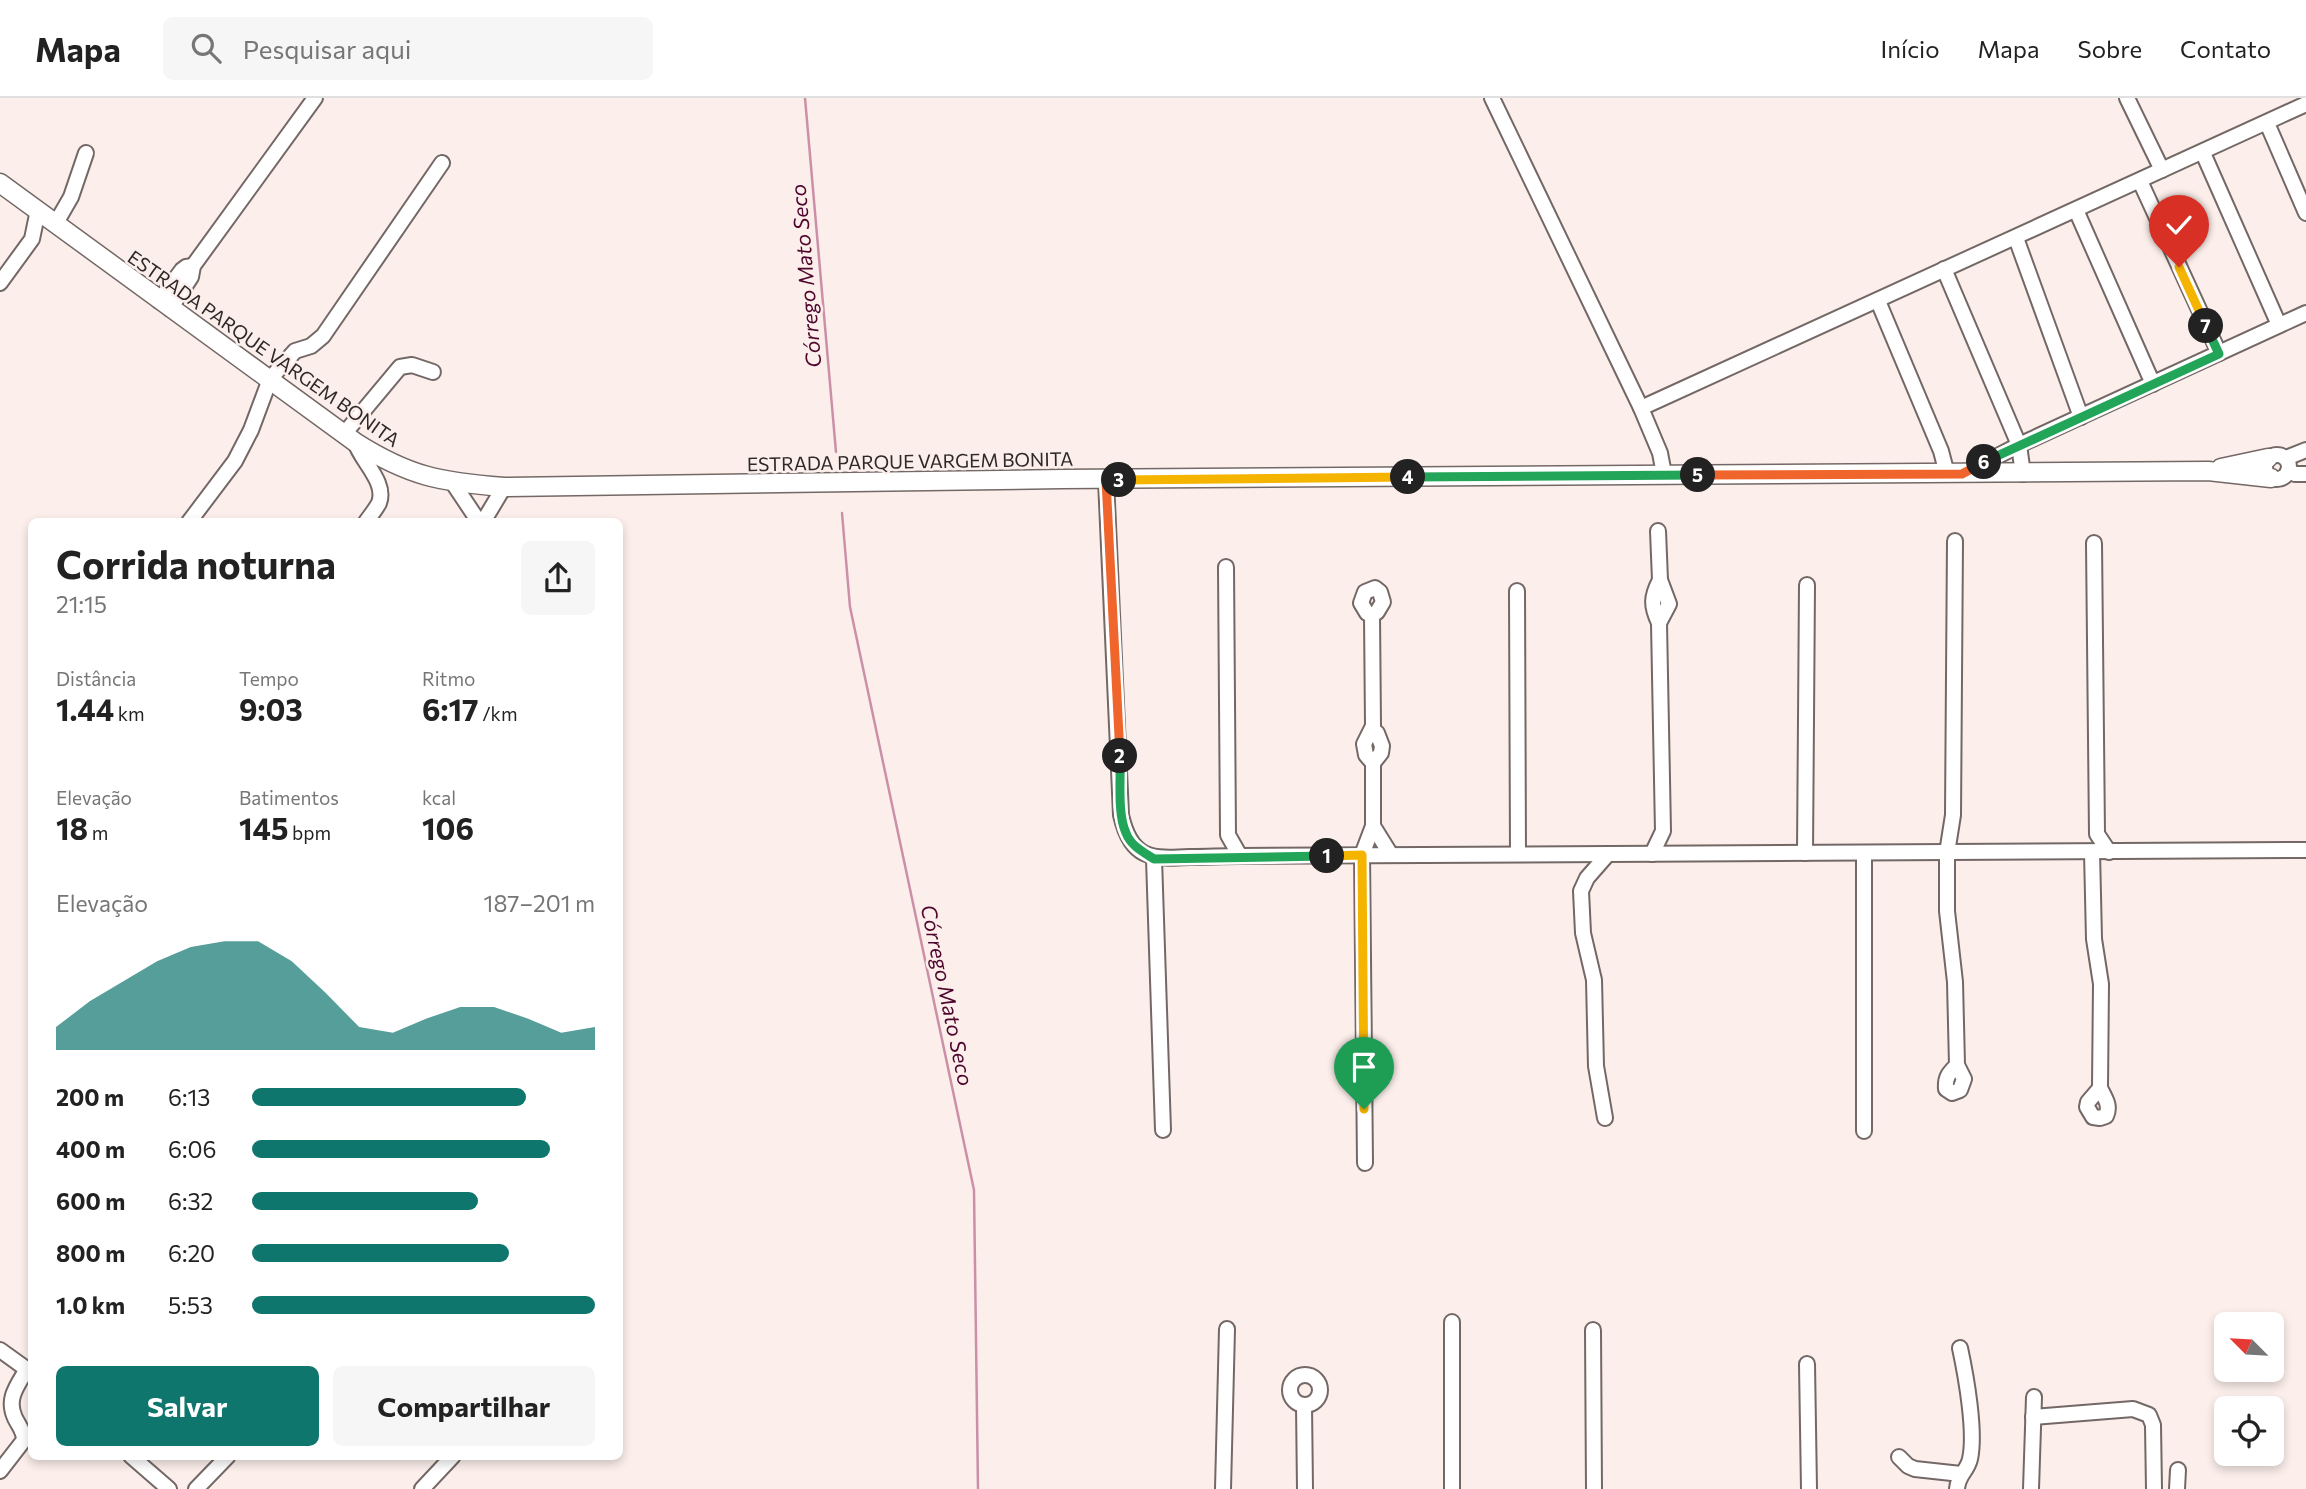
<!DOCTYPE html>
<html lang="pt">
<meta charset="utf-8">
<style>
:root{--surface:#fff;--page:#f6f6f6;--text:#222;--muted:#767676;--line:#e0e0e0;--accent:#0f766e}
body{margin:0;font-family:Commissioner,sans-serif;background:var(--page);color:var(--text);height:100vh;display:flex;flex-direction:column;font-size:26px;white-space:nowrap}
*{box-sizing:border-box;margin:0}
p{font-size:23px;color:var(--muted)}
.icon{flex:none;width:38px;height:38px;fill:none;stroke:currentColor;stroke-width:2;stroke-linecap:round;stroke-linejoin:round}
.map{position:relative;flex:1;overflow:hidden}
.panel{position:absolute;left:28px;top:420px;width:595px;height:942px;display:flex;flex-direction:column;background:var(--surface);border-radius:10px;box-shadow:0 4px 10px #0003}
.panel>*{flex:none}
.needle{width:46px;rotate:294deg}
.controls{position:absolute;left:2214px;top:1214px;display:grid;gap:14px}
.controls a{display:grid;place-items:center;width:70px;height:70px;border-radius:10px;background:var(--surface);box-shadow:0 4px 10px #0003;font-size:35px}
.pin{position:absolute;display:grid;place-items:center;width:60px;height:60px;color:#fff;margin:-72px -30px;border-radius:50% 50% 50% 0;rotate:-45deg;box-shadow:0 0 7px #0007}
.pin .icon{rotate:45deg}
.km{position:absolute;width:35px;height:35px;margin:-18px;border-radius:50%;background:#222;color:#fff;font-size:19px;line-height:35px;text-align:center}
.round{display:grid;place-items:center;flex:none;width:74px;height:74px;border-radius:10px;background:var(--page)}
.summary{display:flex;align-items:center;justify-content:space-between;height:119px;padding:0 28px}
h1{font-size:38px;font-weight:700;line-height:52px}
.figures{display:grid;grid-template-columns:repeat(3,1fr);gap:10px;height:119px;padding:7px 28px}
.figures div{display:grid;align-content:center}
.figures b{font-size:30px;font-weight:700}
.figures small{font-size:19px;font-weight:400}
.figures p{font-size:19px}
.chart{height:196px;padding:14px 28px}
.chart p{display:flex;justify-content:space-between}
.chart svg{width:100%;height:126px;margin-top:7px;fill:var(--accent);opacity:.7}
.action{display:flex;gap:14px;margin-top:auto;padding:14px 28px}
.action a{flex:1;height:80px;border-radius:10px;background:var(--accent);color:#fff;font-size:28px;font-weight:700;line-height:80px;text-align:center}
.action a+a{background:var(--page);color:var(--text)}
ul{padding:0 28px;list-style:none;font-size:23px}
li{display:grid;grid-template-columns:112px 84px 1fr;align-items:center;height:52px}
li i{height:18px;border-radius:9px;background:var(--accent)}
header{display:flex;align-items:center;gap:42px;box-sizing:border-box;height:98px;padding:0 35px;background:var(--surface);border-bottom:2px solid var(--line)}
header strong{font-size:33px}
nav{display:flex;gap:38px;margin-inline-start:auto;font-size:24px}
.search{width:490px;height:63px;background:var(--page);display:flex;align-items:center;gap:18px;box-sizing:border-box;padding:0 24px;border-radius:10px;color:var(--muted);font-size:26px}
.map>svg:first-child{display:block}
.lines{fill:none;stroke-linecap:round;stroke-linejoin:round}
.stream{stroke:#cb90a8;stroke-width:2.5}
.minor-casing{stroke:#736865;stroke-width:18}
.major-casing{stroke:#736865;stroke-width:21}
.minor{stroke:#fff;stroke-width:14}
.major{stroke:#fff;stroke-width:18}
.split-1-casing{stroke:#fff;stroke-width:14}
.split-2-casing{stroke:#fff;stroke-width:14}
.split-3-casing{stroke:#fff;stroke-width:14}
.split-4-casing{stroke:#fff;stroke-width:14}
.split-5-casing{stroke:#fff;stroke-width:14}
.split-6-casing{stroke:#fff;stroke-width:14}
.split-7-casing{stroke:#fff;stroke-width:14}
.split-8-casing{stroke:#fff;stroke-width:14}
.split-1{stroke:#f5b400;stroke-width:9}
.split-2{stroke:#22a559;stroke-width:9}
.split-3{stroke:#f0652b;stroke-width:9}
.split-4{stroke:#f5b400;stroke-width:9}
.split-5{stroke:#22a559;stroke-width:9}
.split-6{stroke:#f0652b;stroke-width:9}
.split-7{stroke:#22a559;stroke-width:9}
.split-8{stroke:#f5b400;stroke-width:9}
.labels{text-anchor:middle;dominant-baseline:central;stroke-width:5;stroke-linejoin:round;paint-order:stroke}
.street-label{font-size:19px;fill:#2e2928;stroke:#fcefeb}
.water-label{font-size:21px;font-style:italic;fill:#4e062e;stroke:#fcefeb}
</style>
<header>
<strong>Mapa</strong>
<div class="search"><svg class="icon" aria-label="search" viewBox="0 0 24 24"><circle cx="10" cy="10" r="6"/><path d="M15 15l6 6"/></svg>Pesquisar aqui</div>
<nav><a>Início</a><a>Mapa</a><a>Sobre</a><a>Contato</a></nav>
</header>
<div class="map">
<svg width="2306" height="1391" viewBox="0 0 2306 1391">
<rect width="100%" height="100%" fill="#fcefeb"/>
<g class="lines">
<g class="stream">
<path d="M805,0l31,354"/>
<path d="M842,415l8,94 124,583 4,299"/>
</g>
<g class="minor-casing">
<g id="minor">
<path d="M1492,0l149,310 19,45 4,21"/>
<path d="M2127,0l35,72"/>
<path d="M2267,25l39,90"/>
<path d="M2203,55l76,172"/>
<path d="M2140,83l79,172"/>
<path d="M2076,112l77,174"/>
<path d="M56,125l15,-26 15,-44"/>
<path d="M2016,140l65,179"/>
<path d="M1944,171l75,176 4,29"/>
<path d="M0,185l32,-44 6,-29"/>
<path d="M159,203l23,-31 4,-3 7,-1"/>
<path d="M1878,203l63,150 6,23"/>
<path d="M170,211l21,-32 2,-11 122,-168"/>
<path d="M1641,310l665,-304"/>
<path d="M344,336l56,-67 12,-2 21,7"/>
<path d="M355,344c6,19 32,40 24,61 -3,6 -9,13 -13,19"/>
<circle cx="2277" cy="369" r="12"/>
<path d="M2286,360l20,-8"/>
<path d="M2288,373l7,3h11"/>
<path d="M1965,375l54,-28 287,-132"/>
<path d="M1106,382l15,335c10,45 31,44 69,42 17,0 33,-1 50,-1l1066,-6"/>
<path d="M453,385l26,39"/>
<path d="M189,424l46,-61 16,-31 19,-51 25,-28 16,-5 12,-10 119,-173"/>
<path d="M483,424l21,-35"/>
<path d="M1955,443l-2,274 -6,38v58l8,71 2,83c-8,8 -12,12 -11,24l6,4 8,-3 4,-11 -7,-14"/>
<path d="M2094,445l3,291 12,18"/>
<path d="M1226,469l2,268 12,21"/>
<path d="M1375,490l5,4 3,10 -6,10 -5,3 -5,-2 -6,-10 4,-11z"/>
<path d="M1517,493l1,263"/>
<path d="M1372,517l1,111 -9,18 2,11 7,8"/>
<path d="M1659,525c-8,-17 -8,-26 1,-43"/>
<path d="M1373,728l18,29"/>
<path d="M2092,754l2,87 7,45 -1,104 -12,14 -1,5 6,10 7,1 6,-2c5,-10 -1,-18 -6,-28"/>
<path d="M1805,755l2,-268"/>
<path d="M1652,756l11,-23 -4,-208 10,-19 -9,-24 -2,-49"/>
<path d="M1154,761l9,271"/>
<path d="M1605,1020l-9,-52 -2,-86 -11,-47 -2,-42 6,-13 21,-24"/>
<path d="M1864,1033v-278"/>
<path d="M1365,1065l-3,-308 11,-29v-63l8,-10 1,-7 -5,-13 -5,-4"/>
<path d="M1593,1232l1,159"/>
<path d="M0,1252l32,23"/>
<path d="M1807,1266l2,125"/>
<circle cx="1305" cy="1292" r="15"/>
<path d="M1304,1307l1,84"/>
<path d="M2033,1319l100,-8 16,6 4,10 1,64"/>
<path d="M131,1358l38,33"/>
<path d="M1899,1359l9,9 7,3 46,5"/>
<path d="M0,1373l24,-31c0,-9 -5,-14 -9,-22 -9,-19 2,-32 12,-49"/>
<path d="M196,1391l32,-33"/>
<path d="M422,1391l31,-33"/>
<path d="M1223,1391l4,-160"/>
<path d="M1452,1391v-167"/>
<path d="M1957,1391c1,-15 10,-17 13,-30 6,-27 -4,-83 -10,-111"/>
<path d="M2031,1391l3,-92"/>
<path d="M2177,1391l1,-19"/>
</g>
</g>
<g class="major-casing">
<g id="major">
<path d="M0,85l355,259c55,35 86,40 149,45l558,-8 1146,-8 63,7"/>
<path d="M2221,370l47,-10"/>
</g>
</g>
<use href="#minor" class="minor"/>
<use href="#major" class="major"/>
</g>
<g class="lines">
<g class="split-1-casing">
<path id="split-1" d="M1327,758l35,-1 2,254"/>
</g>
<g class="split-2-casing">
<path id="split-2" d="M1120,658c1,22 -3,58 6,77 5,13 17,19 28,26l173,-3"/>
</g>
<g class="split-3-casing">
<path id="split-3" d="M1119,382h-13l14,276"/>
</g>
<g class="split-4-casing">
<path id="split-4" d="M1119,382l289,-3"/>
</g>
<g class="split-5-casing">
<path id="split-5" d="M1408,379l290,-2"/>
</g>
<g class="split-6-casing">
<path id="split-6" d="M1698,377l264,-1 22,-12"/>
</g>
<g class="split-7-casing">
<path id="split-7" d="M1984,364l235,-108 -13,-28"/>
</g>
<g class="split-8-casing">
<path id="split-8" d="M2179,169l27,59"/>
</g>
<use href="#split-1" class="split-1"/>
<use href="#split-2" class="split-2"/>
<use href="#split-3" class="split-3"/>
<use href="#split-4" class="split-4"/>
<use href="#split-5" class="split-5"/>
<use href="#split-6" class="split-6"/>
<use href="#split-7" class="split-7"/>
<use href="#split-8" class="split-8"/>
</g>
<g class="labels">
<g class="street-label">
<text transform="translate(264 250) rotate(35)">ESTRADA PARQUE VARGEM BONITA</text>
<text transform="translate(910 363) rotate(-1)">ESTRADA PARQUE VARGEM BONITA</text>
</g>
<g class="water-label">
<text transform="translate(805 178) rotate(-95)">Córrego Mato Seco</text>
<text transform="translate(948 897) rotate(78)">Córrego Mato Seco</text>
</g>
</g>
</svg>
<div class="controls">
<a><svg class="needle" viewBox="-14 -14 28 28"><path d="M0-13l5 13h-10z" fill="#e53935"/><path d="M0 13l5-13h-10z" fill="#767676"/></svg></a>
<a><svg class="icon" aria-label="locate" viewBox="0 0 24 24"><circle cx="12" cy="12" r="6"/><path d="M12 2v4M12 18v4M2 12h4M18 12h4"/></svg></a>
</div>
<div class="pin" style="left:1364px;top:1011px;background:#1e9e55"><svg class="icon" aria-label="arrive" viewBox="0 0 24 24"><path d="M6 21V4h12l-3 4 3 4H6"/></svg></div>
<div class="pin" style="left:2179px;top:169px;background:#d93025"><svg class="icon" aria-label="check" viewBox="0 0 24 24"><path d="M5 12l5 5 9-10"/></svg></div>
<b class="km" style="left:1327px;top:758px">1</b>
<b class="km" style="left:1120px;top:658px">2</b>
<b class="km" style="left:1119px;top:382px">3</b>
<b class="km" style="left:1408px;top:379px">4</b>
<b class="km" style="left:1698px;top:377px">5</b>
<b class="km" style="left:1984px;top:364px">6</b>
<b class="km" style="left:2206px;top:228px">7</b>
<section class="panel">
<div class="summary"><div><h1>Corrida noturna</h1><p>21:15</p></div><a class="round"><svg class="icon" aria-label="share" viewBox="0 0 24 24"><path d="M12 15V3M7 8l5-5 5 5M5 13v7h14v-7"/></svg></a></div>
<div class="figures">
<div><p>Distância</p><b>1.44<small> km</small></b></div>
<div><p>Tempo</p><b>9:03</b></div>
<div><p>Ritmo</p><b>6:17<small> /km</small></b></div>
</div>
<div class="figures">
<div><p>Elevação</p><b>18<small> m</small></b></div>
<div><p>Batimentos</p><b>145<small> bpm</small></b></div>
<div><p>kcal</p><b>106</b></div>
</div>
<div class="chart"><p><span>Elevação</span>187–201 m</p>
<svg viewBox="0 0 160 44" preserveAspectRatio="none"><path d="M0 44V36L10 27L20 20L30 13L40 8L50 6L60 6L70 13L80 24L90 36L100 38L110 33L120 29L130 29L140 33L150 38L160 36V44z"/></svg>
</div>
<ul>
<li><b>200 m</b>6:13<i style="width:80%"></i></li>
<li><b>400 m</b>6:06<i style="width:87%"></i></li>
<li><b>600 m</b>6:32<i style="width:66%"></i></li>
<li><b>800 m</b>6:20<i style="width:75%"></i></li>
<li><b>1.0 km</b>5:53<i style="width:100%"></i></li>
</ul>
<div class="action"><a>Salvar</a><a>Compartilhar</a></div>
</section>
</div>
